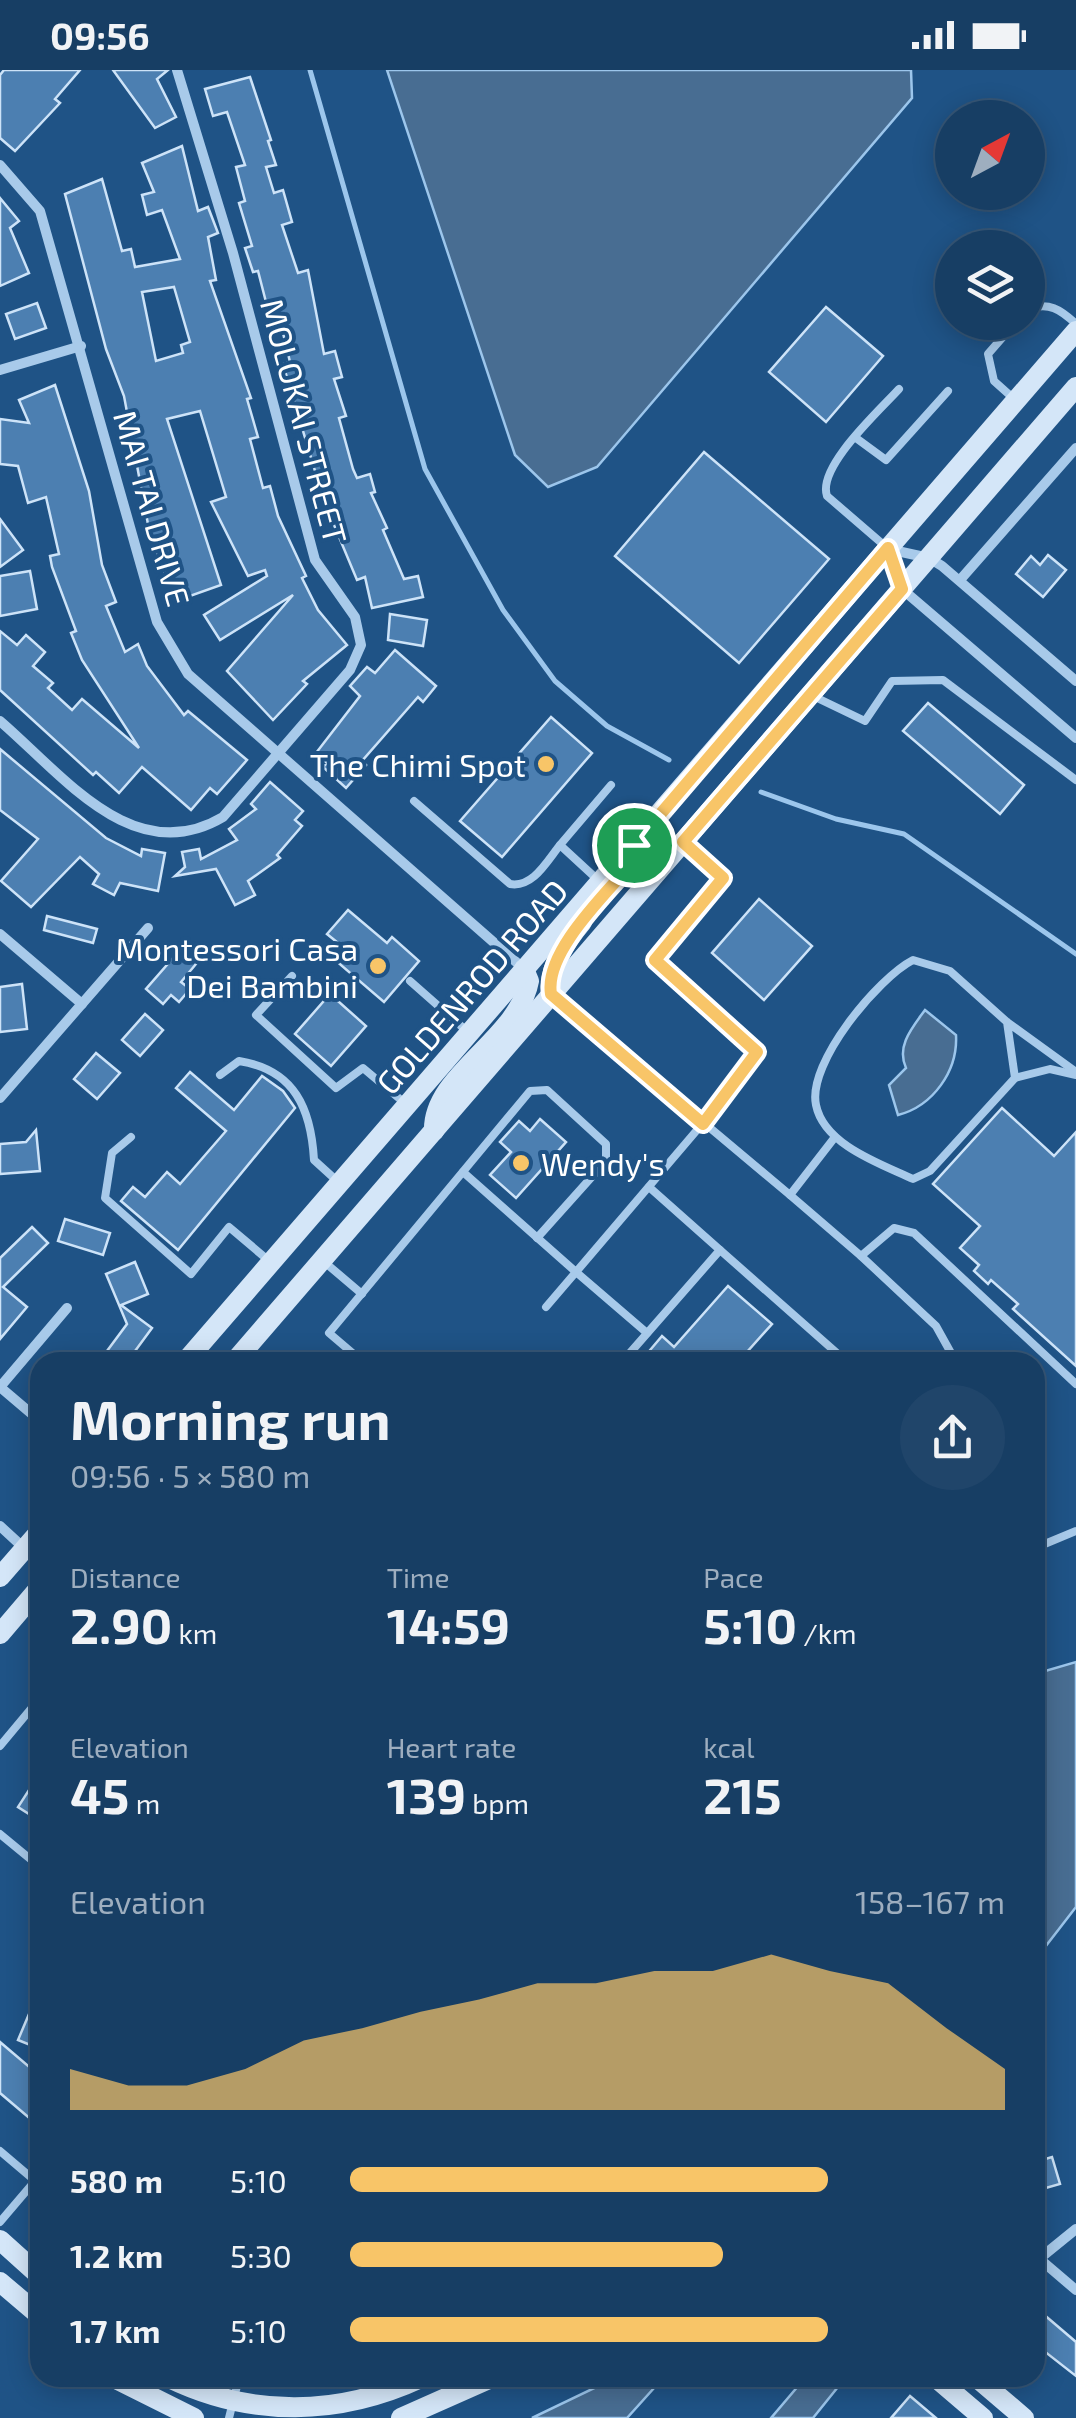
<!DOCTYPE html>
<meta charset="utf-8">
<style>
:root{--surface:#173e64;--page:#20456a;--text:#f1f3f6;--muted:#9eaebf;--line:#365778;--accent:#f8c568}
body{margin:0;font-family:"Exo 2",sans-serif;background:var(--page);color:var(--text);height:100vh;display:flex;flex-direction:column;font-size:38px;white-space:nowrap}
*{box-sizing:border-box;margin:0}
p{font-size:32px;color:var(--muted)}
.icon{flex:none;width:55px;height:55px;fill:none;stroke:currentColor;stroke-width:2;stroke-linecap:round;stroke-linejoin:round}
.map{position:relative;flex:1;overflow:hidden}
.panel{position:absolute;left:30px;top:1282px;width:1015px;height:1035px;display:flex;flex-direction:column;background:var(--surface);border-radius:30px;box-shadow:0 5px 25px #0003,0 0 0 2px var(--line)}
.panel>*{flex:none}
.needle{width:65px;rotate:41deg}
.fabs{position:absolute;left:935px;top:30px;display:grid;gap:20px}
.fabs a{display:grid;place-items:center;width:110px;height:110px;border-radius:50%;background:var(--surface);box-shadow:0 5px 25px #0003,0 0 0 2px var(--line);font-size:50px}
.pin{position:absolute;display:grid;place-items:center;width:85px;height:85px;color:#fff;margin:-42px;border:5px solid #fff;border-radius:50%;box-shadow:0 2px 10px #0007}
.round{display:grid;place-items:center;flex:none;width:105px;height:105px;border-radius:52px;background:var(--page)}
.headline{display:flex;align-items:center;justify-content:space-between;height:170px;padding:0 40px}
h1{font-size:55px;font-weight:700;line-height:75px}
.stats{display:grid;grid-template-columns:repeat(3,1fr);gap:15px;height:170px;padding:10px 40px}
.stats div{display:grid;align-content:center}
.stats b{font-size:50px;font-weight:700}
.stats small{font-size:28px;font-weight:400}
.stats p{font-size:28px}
.chart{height:280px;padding:20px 40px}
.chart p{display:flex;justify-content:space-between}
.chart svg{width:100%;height:180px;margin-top:10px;fill:var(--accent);opacity:.7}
ul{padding:0 40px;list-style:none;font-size:32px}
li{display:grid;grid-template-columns:160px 120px 1fr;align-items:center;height:75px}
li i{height:25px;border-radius:12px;background:var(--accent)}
.status{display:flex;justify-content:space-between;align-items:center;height:70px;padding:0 50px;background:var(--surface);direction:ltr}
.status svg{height:28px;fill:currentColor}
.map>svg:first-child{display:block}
.water{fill:#486d92;stroke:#9cc6ec;stroke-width:2.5}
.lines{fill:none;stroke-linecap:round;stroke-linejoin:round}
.stream{stroke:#9cc6ec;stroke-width:5}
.building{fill:#4c7fb1;stroke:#cde3f8;stroke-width:2.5;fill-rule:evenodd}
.lane{stroke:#a8caea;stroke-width:8}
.street{stroke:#a8caea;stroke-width:10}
.secondary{stroke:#d4e6f8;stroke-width:20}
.route-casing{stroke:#fff;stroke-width:20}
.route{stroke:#f8c568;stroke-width:12}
.poi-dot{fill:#f8c568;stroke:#1f5386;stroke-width:4}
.labels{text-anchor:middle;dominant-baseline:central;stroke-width:8;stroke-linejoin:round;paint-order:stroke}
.street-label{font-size:32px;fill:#fff;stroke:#1f5386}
.poi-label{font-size:32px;fill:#fff;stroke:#1f5386;text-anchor:end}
</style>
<div class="status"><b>09:56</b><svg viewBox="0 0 49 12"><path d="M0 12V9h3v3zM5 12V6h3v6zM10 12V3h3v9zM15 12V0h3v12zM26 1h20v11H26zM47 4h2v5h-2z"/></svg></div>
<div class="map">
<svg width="1076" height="2348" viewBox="0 0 1076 2348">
<rect width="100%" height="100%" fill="#1f5386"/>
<g class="water">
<path d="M387,0h524l1,28 -315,369 -49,20 -33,-32z"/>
<path d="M925,940l31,25c2,36 -23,71 -58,80l-9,-30 17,-17c-10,-22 6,-40 19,-58z"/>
<path d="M1076,1592v245l-41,53v-286z"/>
<path d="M615,2308h48l-36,40h-95z"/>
<path d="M805,2308h36l1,4 -29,36h-42z"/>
</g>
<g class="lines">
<g class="stream">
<path d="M310,0l115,399 78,141 52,71 52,45 62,34"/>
<path d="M761,722l75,27 68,15 172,120"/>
</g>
</g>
<g class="building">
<path d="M4,0h76l-25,29 5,4 -45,48 -15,-13v-63z"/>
<path d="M113,0h55l-11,9 19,38 -21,11z"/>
<path d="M250,7l21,63 -3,1 8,24 -10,2 8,26 9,-3 9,32 -10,3 16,48 10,-3 16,84 11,-3 7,26 -8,2 12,37 -7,2 14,51 4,9 13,-4 5,18 -4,1 16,35 -4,2 21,49 14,-3 5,21 -51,11 -7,-31 -8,3 -33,-79 -41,-137 7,-2 -15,-62 -9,2 -8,-31 -5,1 -8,-24 7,-2 -13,-43 6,-2 -9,-34 9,-2 -18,-53 -14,4 -8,-27z"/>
<path d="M182,76l16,65 10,-4 10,26 -10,4 8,43 -6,1 41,117 -4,1 11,38 -8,2 13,49 7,-2 8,30 28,60 -4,2 16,32 29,35 -44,36 4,3 -34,36 -46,-49 66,-76 -73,45 -16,-25 63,-39 -2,-6 -17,6 -37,-74 15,-5 -26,-86 -33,8 54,166 -45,16 -26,-66 -26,-139 -18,-47 -41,-155 37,-15 20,72 9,-2 4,18 45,-8 -18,-49 -15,5 -5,-20 12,-3 -12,-29zM174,217l16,55 -9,3 2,8 -27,8 -14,-69z"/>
<path d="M0,128l19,23 -9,7 19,45 -29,13z"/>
<path d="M37,233l9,25 -31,11 -9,-25z"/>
<path d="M826,237l57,49 -57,66 -57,-50z"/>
<path d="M55,315l34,106 13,74 14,37 -10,4 19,46 13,-8 9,22 37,49 4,-4 59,49 -30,34 -7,-6 -19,22 -49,-43 -23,26 -23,-21 -3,3 -93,-85v-59l17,14 9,-10 19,17 -12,14 20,17 -5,5 24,22 10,-11 57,49 -57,-88 -11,-27 5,-2 -24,-64 -2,-11 9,-2 -13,-57 -18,6 -10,-37 -18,-2v-45l29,4 -10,-23z"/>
<path d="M704,382l125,107 -90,104 -124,-107z"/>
<path d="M0,449l23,31 -23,17z"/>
<path d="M1048,485l18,15 -23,27 -27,-23 15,-18 9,9z"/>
<path d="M30,501l7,38 -37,7v-40z"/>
<path d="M390,544l37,6 -4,26 -35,-6z"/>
<path d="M395,580l41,36 -13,16 -5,-5 -56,64 4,4 -20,23 -23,-21 4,-4 -11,-10 44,-57 -10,-10 17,-19 8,6z"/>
<path d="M928,633l96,82 -24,29 -97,-83z"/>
<path d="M551,647l41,36 -90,104 -42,-36z"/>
<path d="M0,679l106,89 35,18 1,-7 23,4 -7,38 -38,-8 -6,12 -21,-11 6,-10 -19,-17 -49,50 -30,-26 37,-42 -38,-29z"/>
<path d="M270,712l33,29 -8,9 7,6 -25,29 3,3 -32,23 7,14 -20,10 -19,-36 -41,7 10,-9 -3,-15 17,-3 2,10 36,-19 -8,-11 27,-20 -5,-5z"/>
<path d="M759,829l53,47 -48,54 -52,-47z"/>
<path d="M348,840l39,33 5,-6 27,24 -35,41 -56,-48 10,-11 -11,-9z"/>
<path d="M47,846l50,13 -4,14 -49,-13z"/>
<path d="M180,880l16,14 -15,18 9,7 -11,13 -8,-7 -8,9 -17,-15z"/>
<path d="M22,914l5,45 -27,3v-45z"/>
<path d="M330,924l36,32 -35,40 -36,-32z"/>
<path d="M145,944l18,16 -23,26 -18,-16z"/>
<path d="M96,983l24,20 -23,26 -23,-20z"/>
<path d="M190,1002l44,38 28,-34 21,15 12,17 -117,142 -57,-49 12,-14 12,10 22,-25 13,12 46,-53 -50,-43z"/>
<path d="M1002,1038l52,48 22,-24v234l-63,-57 5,-5 -27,-24 -3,4 -14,-13 5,-6 -19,-17 20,-22 -47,-42z"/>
<path d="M540,1049l26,23 -50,56 -26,-23 21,-23 -11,-10 19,-21 11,10z"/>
<path d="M36,1060l4,41 -40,3v-30l26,-2z"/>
<path d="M65,1149l45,14 -7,22 -45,-14z"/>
<path d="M32,1157l16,16 -45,44 24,20 -27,32v-81z"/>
<path d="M135,1192l13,32 -27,11 31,23 -25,34h-5l-15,-11 20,-27 -21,-50z"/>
<path d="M728,1216l44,38 -34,38h-98l22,-26 12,11z"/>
<path d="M40,1703v48l-22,-14z"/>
<path d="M40,1918v61l-22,-9z"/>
<path d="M0,1972l40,34v51l-40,-34z"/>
<path d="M1052,2087l8,27 -25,7v-29z"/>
<path d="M1035,2237l41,35v34l-41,-32z"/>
<path d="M910,2326l26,22h-45z"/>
</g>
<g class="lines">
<g class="lane">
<path d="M1028,239c21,-7 32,0 48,15"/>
<path d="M1013,328l-19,-17 -6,-27 28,-32"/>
<path d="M856,368l30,22 62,-69"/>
<path d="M885,476l-58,-50c-10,-29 52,-85 72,-107"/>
<path d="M813,626l52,25 27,-40 51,-1 133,100"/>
<path d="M414,731l96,83c23,4 37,-23 50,-39"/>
<path d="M598,810l-38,-35 51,-60"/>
<path d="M292,906l-36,39 80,73 27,-20 44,37"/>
<path d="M410,911l59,52"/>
<path d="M554,927l236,198 45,-58"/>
<path d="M1007,952l8,56 -85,93 -17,8c-32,-15 -89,-34 -97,-74 -9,-42 62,-127 97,-145l37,11 57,51 69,50"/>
<path d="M220,1005l19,-14c56,9 72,48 75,99l22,20"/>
<path d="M1015,1008l35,-9 26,6"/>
<path d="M131,1067l-19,16 -7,45 86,76 38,-47 39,33"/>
<path d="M463,1102l113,100 127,-149 54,-72 -102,-91 68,-83 -36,-32"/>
<path d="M790,1125l71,61 33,-28 20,5 162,151"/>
<path d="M720,1180l127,112"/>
<path d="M861,1186l75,70 20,36"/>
<path d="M322,1190l40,34"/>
<path d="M546,1237l30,-35 71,61"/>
<path d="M363,1292l-34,-29 201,-242 17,-1 59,54v17l-69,77"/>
<path d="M622,1292l98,-112 -71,-63"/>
<path d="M1035,1478l41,-17"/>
<path d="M0,1676l40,-48"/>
<path d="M0,1764l40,33"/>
<path d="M0,2081l40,34"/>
<path d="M0,2152l40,-47"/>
<path d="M229,2348l10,-40"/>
</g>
<g class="street">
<path d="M0,95l40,46 117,411 31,52 336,295"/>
<path d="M0,300l81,-24"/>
<path d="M888,479l41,9 13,8 134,115"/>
<path d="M889,480l13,39 174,149"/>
<path d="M960,510l116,-132"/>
<path d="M0,651c63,54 134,149 223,96l127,-147 11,-25 -6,-28 -40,-57 -82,-307 -56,-183"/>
<path d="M0,864l82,70"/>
<path d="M0,1028l148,-170"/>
<path d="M0,1317l67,-79"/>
<path d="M0,1317l40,34"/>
<path d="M0,1456l25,23"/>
<path d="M1035,2185l41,35"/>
<path d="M1039,2189l37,-30"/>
</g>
<g class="secondary">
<path d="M551,924c-3,-25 15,-53 31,-72"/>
<path d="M434,1061c-2,-56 84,-91 95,-150l-5,-12"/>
<path d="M185,1292l891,-1031"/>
<path d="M234,1292l842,-975"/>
<path d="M0,1507l40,-46"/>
<path d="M0,1564l40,-47"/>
<path d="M0,2170l40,36"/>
<path d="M0,2212l40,34"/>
<path d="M114,2308l80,40"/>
<path d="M169,2308c83,40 170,38 252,0"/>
<path d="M936,2308l47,40"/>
<path d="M977,2308l47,40"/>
<path d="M401,2348l90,-40"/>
</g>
</g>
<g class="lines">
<g class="route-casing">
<path id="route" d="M888,478l14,41 -219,253 40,36 -68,82 102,92 -54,72 -152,-130c-7,-42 55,-100 81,-131l4,-7 -2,-11z"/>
</g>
<use href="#route" class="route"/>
</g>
<g class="poi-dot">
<circle cx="546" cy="694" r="10"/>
<circle cx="378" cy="896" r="10"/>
<circle cx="521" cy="1093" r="10"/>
</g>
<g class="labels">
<g class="street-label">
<text transform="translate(305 351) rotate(75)">MOLOKAI STREET</text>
<text transform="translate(153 438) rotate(74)">MAI TAI DRIVE</text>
<text transform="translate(471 916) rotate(-49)">GOLDENROD ROAD</text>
</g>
<g class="poi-label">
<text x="526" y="694">The Chimi Spot</text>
<text x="358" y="878">Montessori Casa<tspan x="358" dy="37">Dei Bambini</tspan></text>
<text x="541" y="1093" text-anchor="start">Wendy's</text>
</g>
</g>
</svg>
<div class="fabs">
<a><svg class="needle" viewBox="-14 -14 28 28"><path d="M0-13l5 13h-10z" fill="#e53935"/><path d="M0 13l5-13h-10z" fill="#9eaebf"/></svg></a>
<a><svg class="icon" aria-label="layers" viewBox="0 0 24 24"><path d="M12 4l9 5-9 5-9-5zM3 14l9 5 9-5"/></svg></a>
</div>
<div class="pin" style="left:634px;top:775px;background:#1e9e55"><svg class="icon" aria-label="arrive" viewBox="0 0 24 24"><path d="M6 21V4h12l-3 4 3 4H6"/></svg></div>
<section class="panel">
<div class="headline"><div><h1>Morning run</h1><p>09:56 · 5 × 580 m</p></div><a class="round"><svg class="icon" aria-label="share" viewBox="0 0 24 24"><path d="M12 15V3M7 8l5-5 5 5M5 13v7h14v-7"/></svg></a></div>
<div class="stats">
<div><p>Distance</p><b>2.90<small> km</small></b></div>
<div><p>Time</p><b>14:59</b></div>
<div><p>Pace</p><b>5:10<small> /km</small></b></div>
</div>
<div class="stats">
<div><p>Elevation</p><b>45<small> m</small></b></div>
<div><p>Heart rate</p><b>139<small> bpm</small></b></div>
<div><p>kcal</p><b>215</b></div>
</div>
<div class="chart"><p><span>Elevation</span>158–167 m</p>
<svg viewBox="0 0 160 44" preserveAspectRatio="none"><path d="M0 44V34L10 38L20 38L30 34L40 27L50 24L60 20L70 17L80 13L90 13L100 10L110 10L120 6L130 10L140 13L150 24L160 34V44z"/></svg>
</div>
<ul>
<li><b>580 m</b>5:10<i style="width:73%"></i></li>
<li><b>1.2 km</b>5:30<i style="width:57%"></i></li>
<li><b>1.7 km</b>5:10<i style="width:73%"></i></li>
</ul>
</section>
</div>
